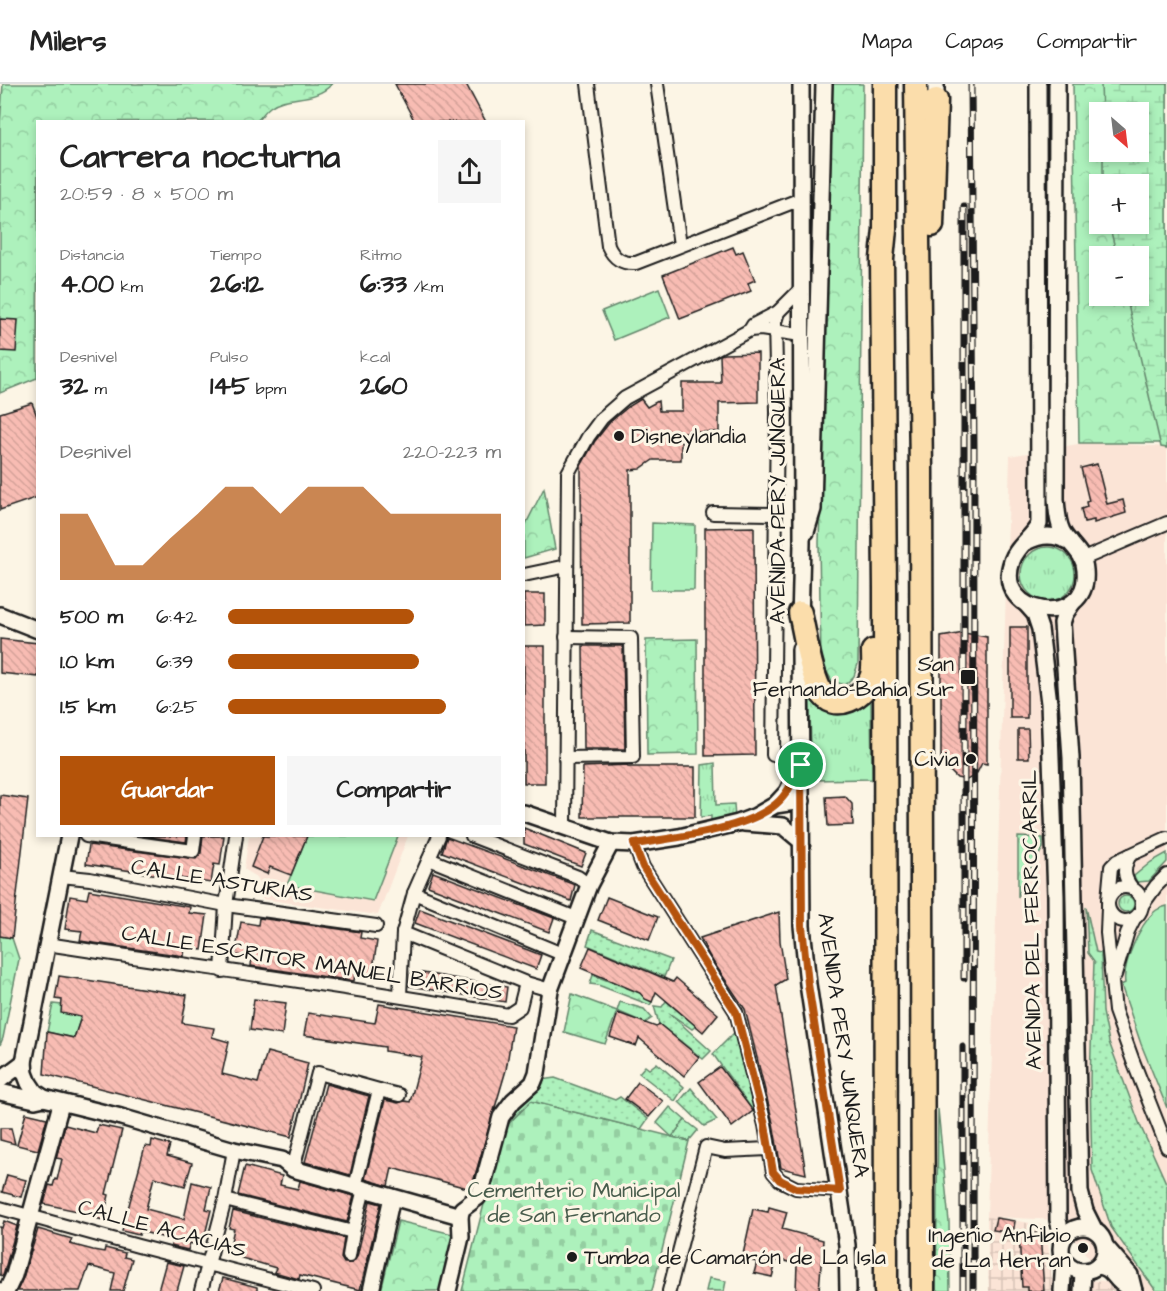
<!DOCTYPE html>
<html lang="es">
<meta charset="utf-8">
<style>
:root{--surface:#fff;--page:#f6f6f6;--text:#222;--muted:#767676;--line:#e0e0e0;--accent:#b45309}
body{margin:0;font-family:"Architects Daughter",sans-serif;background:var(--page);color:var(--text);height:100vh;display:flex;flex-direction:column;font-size:22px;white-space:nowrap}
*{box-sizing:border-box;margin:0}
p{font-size:20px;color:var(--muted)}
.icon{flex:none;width:33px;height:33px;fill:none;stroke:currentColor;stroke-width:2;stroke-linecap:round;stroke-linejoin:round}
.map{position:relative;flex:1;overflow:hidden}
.side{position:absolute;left:36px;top:36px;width:489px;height:717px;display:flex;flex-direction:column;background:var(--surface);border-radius:0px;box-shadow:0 3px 9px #0003}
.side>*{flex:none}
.needle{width:39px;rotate:152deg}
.tools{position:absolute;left:1089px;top:18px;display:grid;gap:12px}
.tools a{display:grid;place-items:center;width:60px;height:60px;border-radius:0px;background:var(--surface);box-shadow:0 3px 9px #0003;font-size:30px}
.pin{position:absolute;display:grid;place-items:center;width:51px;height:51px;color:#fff;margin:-26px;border:3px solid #fff;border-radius:50%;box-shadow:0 2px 6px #0007}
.round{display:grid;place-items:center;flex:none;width:63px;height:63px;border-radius:0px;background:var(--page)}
.overview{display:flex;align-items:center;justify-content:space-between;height:102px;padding:0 24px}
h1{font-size:33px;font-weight:700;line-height:45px}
.stats{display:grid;grid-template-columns:repeat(3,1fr);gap:9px;height:102px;padding:6px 24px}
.stats div{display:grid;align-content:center}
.stats b{font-size:26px;font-weight:700}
.stats small{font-size:16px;font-weight:400}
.stats p{font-size:16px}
.chart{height:168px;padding:12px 24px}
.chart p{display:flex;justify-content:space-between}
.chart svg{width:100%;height:108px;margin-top:6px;fill:var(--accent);opacity:.7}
.button{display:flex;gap:12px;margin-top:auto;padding:12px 24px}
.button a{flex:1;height:69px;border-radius:0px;background:var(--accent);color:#fff;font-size:24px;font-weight:700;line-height:69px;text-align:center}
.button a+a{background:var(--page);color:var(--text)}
ul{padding:0 24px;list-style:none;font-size:20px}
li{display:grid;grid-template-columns:96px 72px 1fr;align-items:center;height:45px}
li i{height:15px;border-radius:8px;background:var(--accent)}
header{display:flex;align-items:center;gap:36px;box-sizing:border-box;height:84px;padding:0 30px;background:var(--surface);border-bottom:2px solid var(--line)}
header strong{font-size:28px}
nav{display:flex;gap:33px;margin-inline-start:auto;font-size:21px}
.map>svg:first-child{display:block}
.built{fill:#fbe4d6}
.industrial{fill:url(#industrial-grid)}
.grass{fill:url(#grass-tufts);stroke:#64866c;stroke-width:1.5}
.forest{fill:url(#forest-crowns);stroke:#64866c;stroke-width:1.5;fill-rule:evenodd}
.wetland{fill:url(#wetland-marsh);stroke:#64866c;stroke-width:1.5}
.cemetery{fill:url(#cemetery-stones);stroke:#64866c;stroke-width:1.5}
.garden{fill:url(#garden-dots);stroke:#64866c;stroke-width:1.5}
.pitch{fill:#adf1bc;stroke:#64866c;stroke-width:1.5}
.building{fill:url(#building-back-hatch);stroke:#1c1c1c;stroke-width:1.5}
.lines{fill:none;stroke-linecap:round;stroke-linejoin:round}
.minor-casing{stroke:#1c1c1c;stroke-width:16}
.tertiary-casing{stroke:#1c1c1c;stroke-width:20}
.motorway-casing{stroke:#1c1c1c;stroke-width:27}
.minor{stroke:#fcf5e5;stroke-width:12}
.tertiary{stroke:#fcf5e5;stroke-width:15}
.motorway{stroke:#fbddab;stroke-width:22}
.rail-casing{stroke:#1c1c1c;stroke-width:7}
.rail{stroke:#fcf5e5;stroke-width:4.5;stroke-dasharray:14;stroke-linecap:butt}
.route-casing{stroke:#fff;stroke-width:12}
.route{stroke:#b45309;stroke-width:8}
.poi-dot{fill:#1c1c1c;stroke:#fcf5e5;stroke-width:2}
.labels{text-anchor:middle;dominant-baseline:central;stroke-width:6;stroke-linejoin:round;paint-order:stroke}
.poi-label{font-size:22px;fill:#1c1c1c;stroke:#fcf5e5;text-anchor:end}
.street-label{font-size:22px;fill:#1c1c1c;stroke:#fcf5e5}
.park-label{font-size:22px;fill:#485c4c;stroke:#fcf5e5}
</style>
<header>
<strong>Milers</strong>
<nav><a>Mapa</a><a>Capas</a><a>Compartir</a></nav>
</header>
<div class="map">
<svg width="1167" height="1207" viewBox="0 0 1167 1207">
<defs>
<pattern id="industrial-grid" width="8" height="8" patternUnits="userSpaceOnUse" patternTransform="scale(1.5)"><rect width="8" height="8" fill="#fbe4d6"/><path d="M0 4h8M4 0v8" fill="none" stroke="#d7c3b7"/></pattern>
<pattern id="grass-tufts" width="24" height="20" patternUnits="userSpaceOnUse" patternTransform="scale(1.5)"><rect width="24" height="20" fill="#adf1bc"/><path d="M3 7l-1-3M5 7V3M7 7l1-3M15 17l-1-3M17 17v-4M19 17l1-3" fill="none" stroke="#94cea1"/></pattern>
<pattern id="forest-crowns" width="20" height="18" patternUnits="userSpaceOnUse" patternTransform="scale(1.5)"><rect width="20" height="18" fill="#adf1bc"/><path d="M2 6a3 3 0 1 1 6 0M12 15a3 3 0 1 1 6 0" fill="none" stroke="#94cea1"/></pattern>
<pattern id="wetland-marsh" width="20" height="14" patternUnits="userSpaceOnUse" patternTransform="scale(1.5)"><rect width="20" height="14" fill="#adf1bc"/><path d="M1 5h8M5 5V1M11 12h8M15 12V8" fill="none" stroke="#94cea1"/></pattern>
<pattern id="cemetery-stones" width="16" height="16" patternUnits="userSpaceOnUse" patternTransform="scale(1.5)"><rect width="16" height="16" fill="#adf1bc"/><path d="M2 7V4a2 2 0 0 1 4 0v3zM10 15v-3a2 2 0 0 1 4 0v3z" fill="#94cea1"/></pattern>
<pattern id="garden-dots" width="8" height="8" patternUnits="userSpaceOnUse" patternTransform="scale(1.5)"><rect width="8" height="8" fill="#adf1bc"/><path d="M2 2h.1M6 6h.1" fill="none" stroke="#94cea1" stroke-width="1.8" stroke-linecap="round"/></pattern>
<pattern id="building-back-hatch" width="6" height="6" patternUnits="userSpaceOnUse" patternTransform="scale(1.5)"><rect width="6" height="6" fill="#f8bcb3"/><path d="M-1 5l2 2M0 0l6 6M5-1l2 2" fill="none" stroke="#d4a199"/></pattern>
</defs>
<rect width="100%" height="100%" fill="#fcf5e5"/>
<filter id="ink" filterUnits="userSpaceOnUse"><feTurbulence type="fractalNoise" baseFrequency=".0167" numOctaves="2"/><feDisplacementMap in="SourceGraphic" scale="12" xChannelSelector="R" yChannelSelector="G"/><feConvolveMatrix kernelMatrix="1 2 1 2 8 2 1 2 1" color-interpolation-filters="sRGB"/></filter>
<g filter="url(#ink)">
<g class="built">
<path d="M1089,358l78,5v844h-51l-58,-71 -62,-3 50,9 -57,65 -2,-74 23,-761z"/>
<path d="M249,752h159l-30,79 -116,-16 1,-10 -6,-12 -13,-8z"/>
</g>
<path class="industrial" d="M987,1133l59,9 6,53 55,2 7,10h-125z"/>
<g class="grass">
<circle cx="1048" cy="490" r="27"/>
<path d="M809,595l47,29 15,-7 1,78 -60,1z"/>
<path d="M715,679l1,42 18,-1 1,15 -24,1v-4l-10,1 1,-52z"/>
<path d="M1018,753l25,1v10l-19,31 -6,18z"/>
<path d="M1167,769v9l-18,19 -12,1 -3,-6 17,-14z"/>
<circle cx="1126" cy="820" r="8"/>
<path d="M620,918l24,7 8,9 -7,5 -28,-12z"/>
</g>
<g class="forest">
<path d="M3,0h329c-19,20 -43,9 -62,23 -5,4 -9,10 -13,14l-219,1 -1,256 -37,15v-269z"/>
<path d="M832,0h31l-5,580 -4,12 -9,9 -13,-4 -11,-19 -2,-119z"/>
<path d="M1073,0h94v359h-88zM1100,28h38v40h-38zM1100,100h38v40h-38zM1100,172h38v40h-38z"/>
<path d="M544,404l11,61 -31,9v-30z"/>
<path d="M697,555l1,115 -51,1 -1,-115z"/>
<path d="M0,852l12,2 7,21 -16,79 -3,7z"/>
<path d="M572,910l45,17 -12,33 -41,-12z"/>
<path d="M670,1023l15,13 -13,17 -15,-14z"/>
<path d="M938,1025l11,113 1,69h-14z"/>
<path d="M398,1137l59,14 -14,56h-62z"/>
<path d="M709,1194l17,3 -2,10h-18z"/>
</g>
<path class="wetland" d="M1101,0h66v364l-6,-1 -35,-151h12v-40h-21l-8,-32h29v-40h-35v-32h35v-40h-36z"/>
<path class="cemetery" d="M531,1017l158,40 -37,150h-190l41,-162z"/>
<g class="garden">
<path d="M1086,823l10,45 5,1 2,59 6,30 31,83 27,60v106h-11l-45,-64 -19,-57 -2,-91 4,-118 -6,-8z"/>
<path d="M592,846l79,30 -7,17 -77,-32z"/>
<path d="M593,891l47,18 12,9 -2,3 -52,-20 -8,-1z"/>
<path d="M666,917l30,25 -4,3 -23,-16 42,38 -8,8 -44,-35 -5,-18 8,1z"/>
<path d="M735,948l14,41 9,45 -45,-64z"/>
<path d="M657,979l27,24 -9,14 -36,-28 6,-7 4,3z"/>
<path d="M555,994l60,22 5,-3 28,22 -7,10 -110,-28 -28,28 3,-9 35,-40z"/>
<path d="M691,1004l26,32 -13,6 -25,-24z"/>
<path d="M685,1036l13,10 -9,11 -17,-4z"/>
</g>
<g class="pitch">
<path d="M659,204l11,29 -56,23 -12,-29z"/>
<path d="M652,439l43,2 -1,65h-43z"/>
<path d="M307,752h91l-25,65 -86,-16z"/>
<path d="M1167,822v202l-26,-64 -20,-59 4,-2c-3,-19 15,-58 29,-71 3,-3 9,-5 13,-6z"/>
<path d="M53,920l9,1 19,12 -7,21 -27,-6z"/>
</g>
<g class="building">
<path d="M395,0h71l20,38h-71z"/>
<path d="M733,163l3,7 7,-3 12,29 -7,3 3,8 -71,28 -17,-44z"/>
<path d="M0,235l18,1 -2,32 -16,-1z"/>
<path d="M758,269v49l-39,1v29h-38v28h-28l-13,9 -10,1v153l-48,1 -1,-152v-6l14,-25 15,-19 18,-15 13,-8 6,8 11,-6 1,10h23v-28h39l-1,-28 4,-1z"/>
<path d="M32,319l6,16v78l-38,13v-97z"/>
<path d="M1097,380l10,40 16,-4 3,13 -32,10v-3l-10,2 -3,-13 6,-2 -1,-5 3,-1 -8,-33z"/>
<path d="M754,443l1,228 -50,1v-228z"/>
<path d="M524,510h21v31l-21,1z"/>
<rect x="1010" y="543" width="17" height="91"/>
<path d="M964,549l23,4v127l-5,-1 -5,10 -10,7 -10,-2 -7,-7 -3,-8h-6v-126z"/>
<path d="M0,555l38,4v34l-38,-4z"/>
<rect x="524" y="562" width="21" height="137"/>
<path d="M583,562h40l2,103h-41z"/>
<path d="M1018,645h10l1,29h-11z"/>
<path d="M628,681v2h67v50h-113l1,-50z"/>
<path d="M0,711l28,4 -16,139 -12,-2z"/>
<path d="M845,712l7,8 1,21 -25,1 -2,-29z"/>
<path d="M524,744l62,25 -5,13 -57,-22z"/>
<path d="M142,752h45l-1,6z"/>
<path d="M203,752h21l-4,29 -6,-1 -3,19 -125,-19 3,-19 107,14 5,-6z"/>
<path d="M263,752h44l-16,39 -21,-8 -3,7 -16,-7z"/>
<path d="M447,753l128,48 -4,16 -129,-49z"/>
<path d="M433,788l121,46 -5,14 -121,-46z"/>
<path d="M89,806l101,17 -1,6 18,2 -5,35 -17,-2 -1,8 -104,-15 2,-10 -17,-2 5,-33 17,3z"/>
<path d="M607,813l51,20 -9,23 -51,-20z"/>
<path d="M420,825l121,46 -5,14 -121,-46z"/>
<path d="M779,828l1,29 6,38 -10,6 30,189 -25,-6 -8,-45 -28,-114 -35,-52 -10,-19z"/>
<path d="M259,834l102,14 -1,6 17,3 -5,35 -17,-2 -1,7 -103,-15 1,-9 -17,-2 6,-33 17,3z"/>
<path d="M590,863l83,35 3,-4 42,36 -15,18 -47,-40 -4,10 -7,-3 -5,-6 -59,-25z"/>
<path d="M411,887l96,16 -2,15 -96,-16z"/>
<path d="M59,892l128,19 -5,28 32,5 -2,9 17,5 -7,32 36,9 9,-31 41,11 -17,74 -247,-63 3,-42 27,6 7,-21 -20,-4 1,-13 -7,-1z"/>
<path d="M254,915l32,4 -4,32 -32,-5z"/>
<path d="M379,920l134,22 -7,44 -35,119 -79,-21 -4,18 -23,-7 20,-79 13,3 7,-2 5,1 12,-45 -37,-6v-4l-81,-12 4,-22 67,10z"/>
<path d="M618,929l38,14 3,-3 40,33 -15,19 -45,-38 -3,8 -26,-9z"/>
<path d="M720,983l33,44 -21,16 -33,-45z"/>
<path d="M638,998l25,19 -14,16 -24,-18z"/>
<path d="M326,1000l43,12 -19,79 -45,-13z"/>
<path d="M26,1029l21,5 -9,32 -21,-5z"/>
<path d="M65,1041l31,8 2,-8 24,5 -16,64 3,1 -6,25 -12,-3 1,-3 -48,-10 5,-19 4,1 2,-7 2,1 5,-21 -6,-1z"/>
<path d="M0,1044h11l4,16 -15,-4z"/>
<path d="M152,1056l18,5 -3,11 25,7 -7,23 -31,-9 -8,32 38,10 8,-37 19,5 -5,22 5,1 -9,37 -12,-4 -2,7 -17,-4 1,-6 -32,-9 -1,4 -17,-4 23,-85 6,1z"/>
<path d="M245,1082l37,10 -2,9 18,4 2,-8 54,15 -7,26 -109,-27z"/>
<path d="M7,1091l19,5 -5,17 -19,-5z"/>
<path d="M370,1117l11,3 -21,86 -60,-15 -1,4 -25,-7 2,-4 -48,-14 6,-25 -5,-1 4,-17 111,27 -3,20 3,5h8l5,-6z"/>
<path d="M769,1123l18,5 -5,17 41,11 -4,51h-23l1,-27 -20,-5 -5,18 -18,-4 3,-11 -15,-3 11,-50 15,3z"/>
<path d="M996,1134l19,3 -2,12 -20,-3z"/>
<path d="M4,1137l13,5 -14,50 -3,-1v-48l2,1z"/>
<path d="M38,1145l34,10 -2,5 23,6 11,2 1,-4 20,5 -1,4 8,2 -9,32h-12l4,-18 -26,-7 -9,25h-63l6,-13z"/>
<path d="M1040,1149l4,58h-17v-4h-5l-3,-53z"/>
<path d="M166,1178l18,4 -7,25h-19z"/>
<path d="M223,1194l34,9v4h-38z"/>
</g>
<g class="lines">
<g class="minor-casing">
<g id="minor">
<path d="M588,0l20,162c6,13 14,18 28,17l165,-64"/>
<path d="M657,0l23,161"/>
<path d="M750,246l11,-1 40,6"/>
<path d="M713,429l63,1"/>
<path d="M1083,475l84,-36"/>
<path d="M524,491l43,-9"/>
<path d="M773,671l4,-343 -2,-90 3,-10"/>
<path d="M565,674l68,-1 -2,-119 -65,-1"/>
<path d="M565,744l3,-355 20,-36 14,-19 23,-20 125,-68 3,-5 25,-13 23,-23"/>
<path d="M86,752l107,15 2,-15"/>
<path d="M472,752l106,41 11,8"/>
<path d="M634,760l9,23 93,145 29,113 8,47 7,8 16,8 44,3"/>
<path d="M1130,771c-7,13 -7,22 2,33"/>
<path d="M429,775l147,59"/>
<path d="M61,792l29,3 136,26 150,21"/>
<circle cx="1125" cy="820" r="17"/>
<path d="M414,809l148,61"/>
<path d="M1108,816l3,-33 6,-6 50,-23"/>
<path d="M1143,820l13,-18 11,-11"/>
<path d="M1108,823l-1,26 8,78 18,50 34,86"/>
<path d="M403,849l123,50"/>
<path d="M47,860c154,24 308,43 461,71l12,-8 6,-24 24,7"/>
<path d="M222,887l4,-66 10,-69"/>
<path d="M1115,891l13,-44 6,-12"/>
<path d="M400,911l3,-62 11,-40 25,-57"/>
<path d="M379,1006l20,5"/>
<path d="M293,1085l25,-96 61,17 -24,97"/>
<path d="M225,1116l128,32 11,-43"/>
<path d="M0,1124l138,38 175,45"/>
<path d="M349,1172l4,-24"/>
<path d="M201,1207l24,-91 9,-50"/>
<path d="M669,1207l37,-144 19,4 43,-2"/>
</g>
</g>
<g class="tertiary-casing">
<g id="tertiary">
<path d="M1038,0l1,440c-7,14 -22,22 -27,37 -20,57 79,69 73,9 -1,-18 -16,-25 -23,-39 -5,-10 -5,-22 -6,-32l1,-415"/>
<path d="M936,16v-16"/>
<path d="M806,448l7,-23 11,-425"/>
<path d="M1026,458c16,-8 28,-8 44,0"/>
<path d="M1073,518l-8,12 -3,9 9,135 9,434 5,19 9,18"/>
<path d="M1027,521l8,9 5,15 9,74 7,193 2,324 5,19"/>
<path d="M0,531l38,15"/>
<path d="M800,538l2,-79 -1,-459"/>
<path d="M800,565l2,277 6,58 39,261 1,46"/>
<path d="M775,721l12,-13 12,-24"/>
<path d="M524,729l87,30 23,1 45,-7 59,-14 18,-7 19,-11 27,-4"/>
<path d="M744,739l39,3 18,15"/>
<path d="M69,752l-45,226 1,11 4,10 6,9 9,6 77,19 113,33 48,10 11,9 167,47"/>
<path d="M0,996l24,-18"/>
<path d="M0,1008l35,8 9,-2"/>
<circle cx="1083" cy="1165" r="22"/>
<path d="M1105,1162l25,29 4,16"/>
<path d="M1098,1182c13,1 14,9 23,17 4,3 9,5 13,8"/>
<path d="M0,1207l7,-1 7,-15 47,-171"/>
<path d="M371,1207l21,-94"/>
<path d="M448,1207l13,-54 -1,-21 2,-7 16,-12 5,-13 18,-67 12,-16 20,-18 4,-10 13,-83 39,-105 22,-42"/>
<path d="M1062,1207l2,-30"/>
<path d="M1082,1207l1,-20"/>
</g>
</g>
<g class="motorway-casing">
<g id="motorway">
<path d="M885,0v145l-3,30 3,330 1,702"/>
<path d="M916,0l5,387 2,820"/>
<path d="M932,141l4,-125"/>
<path d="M800,529c6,25 9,54 20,77 13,26 47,6 52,-15 2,-7 1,-16 1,-24"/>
</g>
</g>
<use href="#minor" class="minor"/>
<use href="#tertiary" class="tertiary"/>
<use href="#motorway" class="motorway"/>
<g class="rail-casing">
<g id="rail">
<path d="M971,0l3,363 -1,844"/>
<path d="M964,894v-771"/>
<path d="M963,1207v-244"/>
</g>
</g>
<use href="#rail" class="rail"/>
</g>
</g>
<g class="lines" filter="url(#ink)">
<g class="route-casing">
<path id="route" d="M801,681l1,161 6,58 32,207 -44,-3 -16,-8 -7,-8 -8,-47 -29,-113 -93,-145 -9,-23c39,-6 112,-14 142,-40 12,-10 18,-25 25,-39z"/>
</g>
<use href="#route" class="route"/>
</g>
<g class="poi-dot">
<circle cx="619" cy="352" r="6"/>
<rect x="960" y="585" width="16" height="16" rx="3"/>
<circle cx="971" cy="675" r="6"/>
<circle cx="1083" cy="1164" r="6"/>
<circle cx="572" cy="1173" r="6"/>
</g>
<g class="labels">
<g class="poi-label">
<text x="631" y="352" text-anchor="start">Disneylandia</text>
<text x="954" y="580">San<tspan x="954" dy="25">Fernando-Bahía Sur</tspan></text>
<text x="959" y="675">Civia</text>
<text x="1071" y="1151">Ingenio Anfibio<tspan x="1071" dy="25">de La Herran</tspan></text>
<text x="584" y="1173" text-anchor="start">Tumba de Camarón de La Isla</text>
</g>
<g class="street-label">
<text transform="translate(778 407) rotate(-90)">AVENIDA PERY JUNQUERA</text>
<text transform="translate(222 797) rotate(9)">CALLE ASTURIAS</text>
<text transform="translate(1032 836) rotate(-91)">AVENIDA DEL FERROCARRIL</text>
<text transform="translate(312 879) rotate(9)">CALLE ESCRITOR MANUEL BARRIOS</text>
<text transform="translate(843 961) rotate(82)">AVENIDA PERY JUNQUERA</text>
<text transform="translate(162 1145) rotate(15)">CALLE ACACIAS</text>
</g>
<g class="park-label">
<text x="574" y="1106">Cementerio Municipal<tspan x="574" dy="25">de San Fernando</tspan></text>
</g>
</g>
</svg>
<div class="tools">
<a><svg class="needle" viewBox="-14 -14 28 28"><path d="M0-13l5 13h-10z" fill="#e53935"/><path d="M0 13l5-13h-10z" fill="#767676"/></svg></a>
<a>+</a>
<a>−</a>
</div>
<div class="pin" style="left:801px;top:681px;background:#1e9e55"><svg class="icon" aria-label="arrive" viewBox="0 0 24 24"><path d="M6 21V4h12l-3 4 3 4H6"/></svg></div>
<section class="side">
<div class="overview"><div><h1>Carrera nocturna</h1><p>20:59 · 8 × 500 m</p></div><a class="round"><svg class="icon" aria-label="share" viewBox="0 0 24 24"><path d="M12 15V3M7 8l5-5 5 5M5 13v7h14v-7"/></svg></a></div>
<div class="stats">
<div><p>Distancia</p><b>4.00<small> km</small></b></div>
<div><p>Tiempo</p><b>26:12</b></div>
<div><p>Ritmo</p><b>6:33<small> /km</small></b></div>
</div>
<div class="stats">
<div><p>Desnivel</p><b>32<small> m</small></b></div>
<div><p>Pulso</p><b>145<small> bpm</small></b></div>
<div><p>kcal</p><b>260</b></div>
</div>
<div class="chart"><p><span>Desnivel</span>220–223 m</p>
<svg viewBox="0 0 160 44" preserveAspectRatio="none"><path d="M0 44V17L10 17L20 38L30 38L40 27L50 17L60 6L70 6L80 17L90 6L100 6L110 6L120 17L130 17L140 17L150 17L160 17V44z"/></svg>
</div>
<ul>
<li><b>500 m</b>6:42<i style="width:68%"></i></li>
<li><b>1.0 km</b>6:39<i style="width:70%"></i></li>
<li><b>1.5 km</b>6:25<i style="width:80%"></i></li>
</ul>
<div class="button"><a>Guardar</a><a>Compartir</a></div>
</section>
</div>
